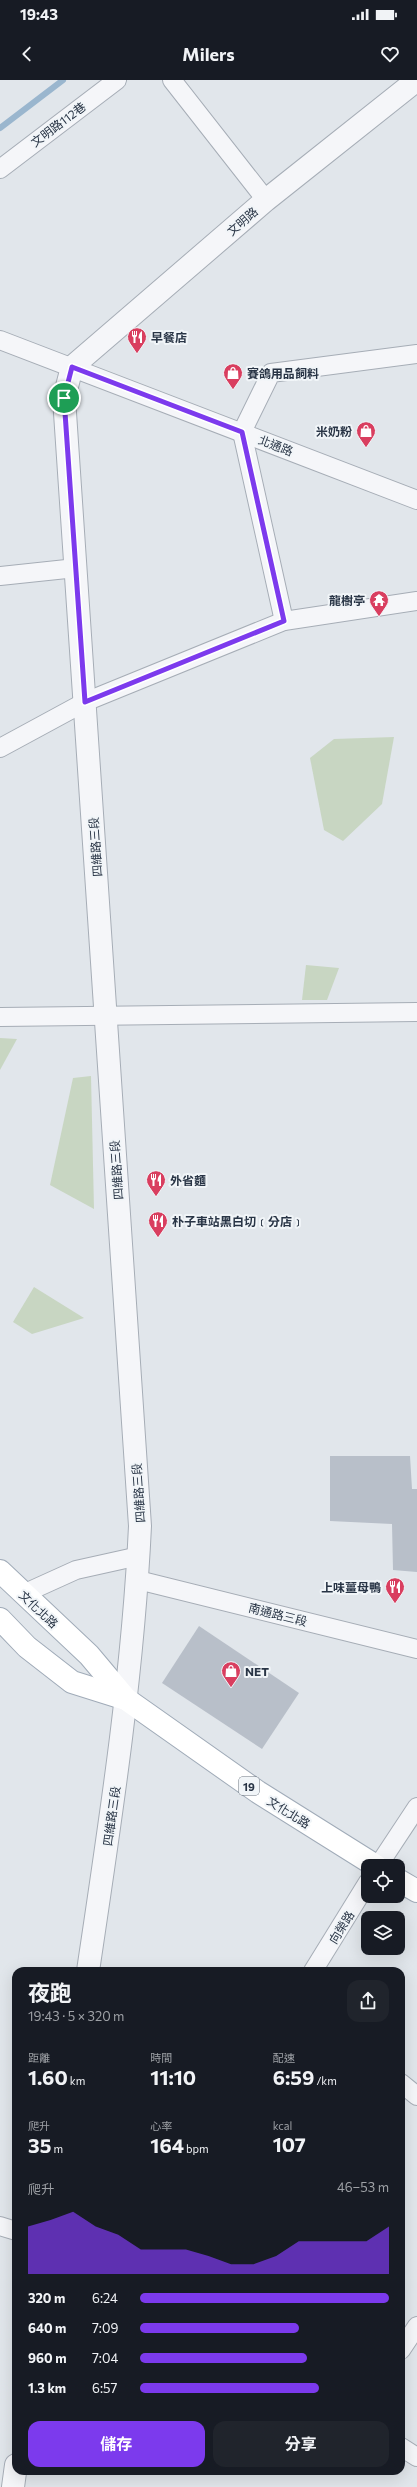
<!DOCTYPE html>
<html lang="zh-TW">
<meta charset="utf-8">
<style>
:root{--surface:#171b24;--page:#20242c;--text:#f1f3f6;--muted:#9ea1a6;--accent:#7c3aed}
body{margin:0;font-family:Commissioner,"Noto Sans TC",sans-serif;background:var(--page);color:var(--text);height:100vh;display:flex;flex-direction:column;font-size:15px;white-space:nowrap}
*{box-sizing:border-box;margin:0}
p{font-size:13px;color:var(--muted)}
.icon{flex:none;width:22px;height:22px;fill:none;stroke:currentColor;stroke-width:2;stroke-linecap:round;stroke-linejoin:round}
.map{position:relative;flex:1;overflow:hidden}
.drawer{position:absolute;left:12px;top:1887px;width:393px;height:508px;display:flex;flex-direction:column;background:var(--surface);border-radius:12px;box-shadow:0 4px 16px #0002}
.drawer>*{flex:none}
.tools{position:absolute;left:361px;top:1779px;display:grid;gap:8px}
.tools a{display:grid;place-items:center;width:44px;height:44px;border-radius:8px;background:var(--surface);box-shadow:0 4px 16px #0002;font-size:20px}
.pin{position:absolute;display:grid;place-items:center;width:34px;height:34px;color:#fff;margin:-17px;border:2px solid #fff;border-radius:50%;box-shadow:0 1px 4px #0007}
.round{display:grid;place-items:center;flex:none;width:42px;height:42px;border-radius:12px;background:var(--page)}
.summary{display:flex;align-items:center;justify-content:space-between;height:68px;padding:0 16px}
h1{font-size:22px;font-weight:700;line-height:30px}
.metrics{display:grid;grid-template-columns:repeat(3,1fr);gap:6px;height:68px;padding:4px 16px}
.metrics div{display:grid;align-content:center}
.metrics b{font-size:20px;font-weight:700}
.metrics small{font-size:11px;font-weight:400}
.metrics p{font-size:11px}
.chart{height:112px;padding:8px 16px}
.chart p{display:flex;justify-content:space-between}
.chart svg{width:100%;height:72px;margin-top:4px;fill:var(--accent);opacity:.7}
.button{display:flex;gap:8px;margin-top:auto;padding:8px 16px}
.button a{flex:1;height:46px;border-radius:12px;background:var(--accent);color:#fff;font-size:16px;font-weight:700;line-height:46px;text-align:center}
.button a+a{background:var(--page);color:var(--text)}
ul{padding:0 16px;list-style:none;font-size:13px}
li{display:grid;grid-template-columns:64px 48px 1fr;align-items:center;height:30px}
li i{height:10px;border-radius:5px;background:var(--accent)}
.status{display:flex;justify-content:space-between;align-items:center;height:28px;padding:0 20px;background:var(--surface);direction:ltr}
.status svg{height:11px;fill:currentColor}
header{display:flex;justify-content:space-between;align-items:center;height:52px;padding:0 16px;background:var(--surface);font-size:18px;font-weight:700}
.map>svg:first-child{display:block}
.green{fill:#c8d6c2}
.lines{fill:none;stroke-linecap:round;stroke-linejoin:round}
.stream{stroke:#9ab6ce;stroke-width:6}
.building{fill:#b8bfc9}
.minor-casing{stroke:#a6adb6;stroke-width:20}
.tertiary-casing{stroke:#a6adb6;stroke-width:24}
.primary-casing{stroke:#a0abb8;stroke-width:24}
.minor{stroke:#f5f6f9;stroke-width:18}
.tertiary{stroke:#f5f6f9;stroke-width:22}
.primary{stroke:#fff;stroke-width:22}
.route-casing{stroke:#fff;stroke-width:8}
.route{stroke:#7c3aed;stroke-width:5}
.labels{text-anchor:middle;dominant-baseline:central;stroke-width:4;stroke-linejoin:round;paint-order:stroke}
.shield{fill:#f1f5f8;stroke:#646e7b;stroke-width:1}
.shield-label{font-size:11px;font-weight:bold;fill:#283445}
.street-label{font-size:12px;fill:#283445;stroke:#f1f5f8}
.poi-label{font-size:12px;font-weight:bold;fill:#283445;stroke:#f1f5f8;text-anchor:start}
</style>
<div class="status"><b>19:43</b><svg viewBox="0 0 49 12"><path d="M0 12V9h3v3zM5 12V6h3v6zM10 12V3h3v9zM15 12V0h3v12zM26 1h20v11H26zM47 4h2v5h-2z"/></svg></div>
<header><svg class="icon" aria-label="back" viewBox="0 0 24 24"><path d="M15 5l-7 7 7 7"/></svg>Milers<svg class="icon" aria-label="heart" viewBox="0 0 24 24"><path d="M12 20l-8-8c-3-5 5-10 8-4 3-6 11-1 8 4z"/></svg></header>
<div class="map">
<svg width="417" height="2407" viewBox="0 0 417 2407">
<rect width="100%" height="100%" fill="#e1e6eb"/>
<g class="green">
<path d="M394,657l-12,67 -39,37 -19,-11 -14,-72 24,-19z"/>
<path d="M306,885l33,3 -12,32h-25z"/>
<path d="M0,958l17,1 -17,31z"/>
<path d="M91,996l3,133 -44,-24 23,-107z"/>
<path d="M34,1207l50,31 -52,16 -19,-12z"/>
</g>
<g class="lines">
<path class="stream" d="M0,48l63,-48"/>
</g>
<g class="building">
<path d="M330,1376h80l2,33h5v83l-24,-2 -1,-46 -62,-3z"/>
<path d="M199,1546l100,67 -37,56 -100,-66z"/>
</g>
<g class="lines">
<g class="minor-casing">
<g id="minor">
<path d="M172,0l94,120"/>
<path d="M0,89l117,-89"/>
<path d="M0,260l417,160"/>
<path d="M0,496l76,-8"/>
<path d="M284,541l-42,-189 29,-59 146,-19"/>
<path d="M0,668l85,-46 199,-81 133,-20"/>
<path d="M0,937l417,-5"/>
<path d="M138,1500l279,69"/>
<path d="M23,1514l53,-24 63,-14"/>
<path d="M378,1786l39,-59"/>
<path d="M313,1891l55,-89"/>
<path d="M401,2003l16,13"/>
<path d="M0,2146l16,5"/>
<path d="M401,2270l16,-24"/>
<path d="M401,2367l16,10"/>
</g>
</g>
<g class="tertiary-casing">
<g id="tertiary">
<path d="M88,1891c22,-148 45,-296 52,-445l-76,-1128 8,-31 194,-167 151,-120"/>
<path d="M13,2407l3,-22"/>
</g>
</g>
<g class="primary-casing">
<g id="primary">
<path d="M0,1491l89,84 37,44 132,93 118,74"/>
<path d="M0,1539l27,28 45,35 54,17"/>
<path d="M398,1800l19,11"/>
</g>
</g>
<use href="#minor" class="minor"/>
<use href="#tertiary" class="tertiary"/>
<use href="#primary" class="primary"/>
</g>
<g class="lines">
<g class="route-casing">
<path id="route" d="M72,287l170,65 42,189 -199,81 -21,-304z"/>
</g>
<use href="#route" class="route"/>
</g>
<defs>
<g id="restaurant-pin" transform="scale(1)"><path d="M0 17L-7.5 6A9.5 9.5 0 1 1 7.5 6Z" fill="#d93e5f" stroke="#f1f5f8"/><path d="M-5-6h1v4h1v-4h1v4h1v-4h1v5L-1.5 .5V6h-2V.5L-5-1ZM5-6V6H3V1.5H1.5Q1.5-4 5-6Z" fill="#fff"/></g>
<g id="shop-pin" transform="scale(1)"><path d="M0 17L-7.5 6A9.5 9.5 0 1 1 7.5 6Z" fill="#d93e5f" stroke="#f1f5f8"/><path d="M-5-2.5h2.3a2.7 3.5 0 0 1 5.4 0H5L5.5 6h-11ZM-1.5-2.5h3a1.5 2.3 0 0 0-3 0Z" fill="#fff"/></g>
<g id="temple-pin" transform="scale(1)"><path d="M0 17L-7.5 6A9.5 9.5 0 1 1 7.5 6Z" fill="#d93e5f" stroke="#f1f5f8"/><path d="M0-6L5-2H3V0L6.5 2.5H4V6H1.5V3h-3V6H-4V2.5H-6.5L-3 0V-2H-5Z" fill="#fff"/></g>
</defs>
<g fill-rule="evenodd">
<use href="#restaurant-pin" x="137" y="257"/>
<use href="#shop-pin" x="233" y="293"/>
<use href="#shop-pin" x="366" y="351"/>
<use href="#temple-pin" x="379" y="520"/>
<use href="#restaurant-pin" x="156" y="1100"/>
<use href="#restaurant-pin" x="158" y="1141"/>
<use href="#restaurant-pin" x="395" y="1507"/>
<use href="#shop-pin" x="231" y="1591"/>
</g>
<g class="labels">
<rect class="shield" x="239" y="1697" width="20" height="18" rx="3"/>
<g class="shield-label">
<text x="249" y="1706">19</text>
</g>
<g class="street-label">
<text transform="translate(58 44) rotate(-37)">文明路112巷</text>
<text transform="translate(242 141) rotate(-41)">文明路</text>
<text transform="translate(276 365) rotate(21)">北通路</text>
<text transform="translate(95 767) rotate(-94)">四維路三段</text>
<text transform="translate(116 1090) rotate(-94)">四維路三段</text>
<text transform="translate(138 1413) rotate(-94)">四維路三段</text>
<text transform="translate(39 1529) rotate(43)">文化北路</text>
<text transform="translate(278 1534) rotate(14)">南通路三段</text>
<text transform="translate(289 1732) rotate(32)">文化北路</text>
<text transform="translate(111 1736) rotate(-82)">四維路三段</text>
<text transform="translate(341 1847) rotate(-58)">向榮路</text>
</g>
<g class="poi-label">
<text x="151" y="257">早餐店</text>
<text x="247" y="293">賽鴿用品飼料</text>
<text x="352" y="351" text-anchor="end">米奶粉</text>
<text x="365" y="520" text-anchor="end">龍樹亭</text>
<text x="170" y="1100">外省麵</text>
<text x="172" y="1141">朴子車站黑白切﹝分店﹞</text>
<text x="381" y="1507" text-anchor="end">上味薑母鴨</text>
<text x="245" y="1591">NET</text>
</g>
</g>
</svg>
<div class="tools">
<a><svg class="icon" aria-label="locate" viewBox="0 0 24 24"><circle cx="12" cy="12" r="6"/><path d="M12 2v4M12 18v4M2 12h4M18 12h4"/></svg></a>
<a><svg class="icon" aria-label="layers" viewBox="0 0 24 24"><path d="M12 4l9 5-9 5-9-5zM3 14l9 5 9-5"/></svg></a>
</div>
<div class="pin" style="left:64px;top:318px;background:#1e9e55"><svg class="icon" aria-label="arrive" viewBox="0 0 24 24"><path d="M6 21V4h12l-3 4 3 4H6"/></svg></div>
<section class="drawer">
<div class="summary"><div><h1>夜跑</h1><p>19:43 · 5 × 320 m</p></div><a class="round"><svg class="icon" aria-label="share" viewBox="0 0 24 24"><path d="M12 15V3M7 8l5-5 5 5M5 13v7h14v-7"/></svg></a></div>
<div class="metrics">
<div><p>距離</p><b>1.60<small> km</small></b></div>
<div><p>時間</p><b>11:10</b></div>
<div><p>配速</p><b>6:59<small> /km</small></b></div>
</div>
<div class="metrics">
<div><p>爬升</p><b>35<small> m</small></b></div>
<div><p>心率</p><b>164<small> bpm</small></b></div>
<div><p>kcal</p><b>107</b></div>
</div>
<div class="chart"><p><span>爬升</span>46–53 m</p>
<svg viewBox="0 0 160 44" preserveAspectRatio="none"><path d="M0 44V15L10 11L20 6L30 15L40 20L50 29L60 29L70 29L80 33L90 38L100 38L110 33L120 24L130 24L140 24L150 24L160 15V44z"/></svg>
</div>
<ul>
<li><b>320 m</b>6:24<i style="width:100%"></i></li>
<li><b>640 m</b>7:09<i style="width:64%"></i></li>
<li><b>960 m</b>7:04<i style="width:67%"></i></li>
<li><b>1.3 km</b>6:57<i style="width:72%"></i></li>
</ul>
<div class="button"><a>儲存</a><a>分享</a></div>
</section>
</div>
